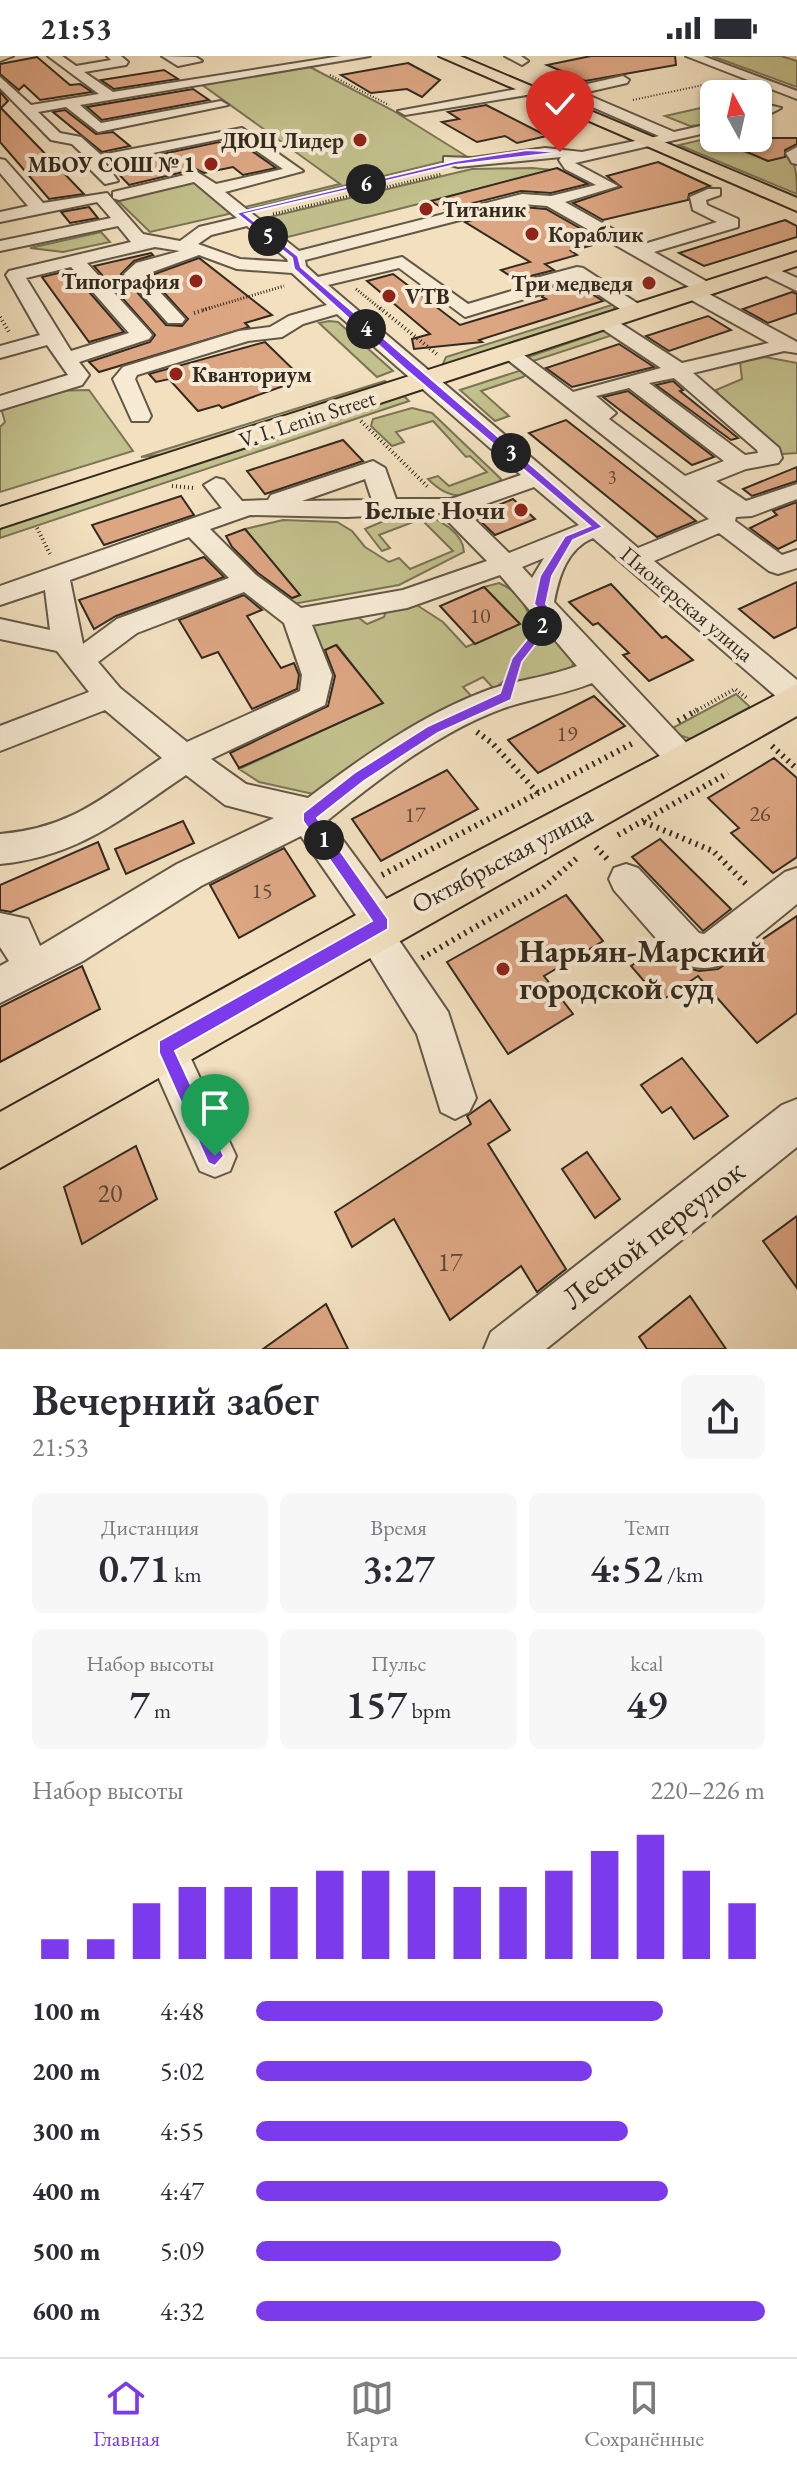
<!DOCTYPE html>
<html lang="ru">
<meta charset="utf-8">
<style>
:root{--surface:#fff;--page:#f7f7f7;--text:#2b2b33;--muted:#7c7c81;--line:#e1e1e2;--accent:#7c3aed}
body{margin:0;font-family:"EB Garamond",serif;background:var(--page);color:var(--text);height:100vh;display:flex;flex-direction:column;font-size:30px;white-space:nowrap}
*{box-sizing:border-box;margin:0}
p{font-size:26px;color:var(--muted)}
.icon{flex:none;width:44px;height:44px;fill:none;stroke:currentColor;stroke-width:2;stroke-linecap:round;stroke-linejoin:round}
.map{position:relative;height:1293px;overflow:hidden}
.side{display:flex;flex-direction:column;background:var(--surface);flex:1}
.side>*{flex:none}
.needle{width:52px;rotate:352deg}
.controls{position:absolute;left:700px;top:24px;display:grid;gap:16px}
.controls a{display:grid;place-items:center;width:72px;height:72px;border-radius:12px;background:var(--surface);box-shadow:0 2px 6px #0004;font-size:40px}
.pin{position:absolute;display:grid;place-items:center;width:68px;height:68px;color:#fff;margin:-82px -34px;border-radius:50% 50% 50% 0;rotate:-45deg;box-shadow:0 0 8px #0007}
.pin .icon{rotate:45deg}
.km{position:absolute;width:40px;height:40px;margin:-20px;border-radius:50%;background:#222;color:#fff;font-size:22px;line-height:40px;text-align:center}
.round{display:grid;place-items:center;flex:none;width:84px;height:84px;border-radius:12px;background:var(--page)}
.headline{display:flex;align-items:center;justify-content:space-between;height:136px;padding:0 32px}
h1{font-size:44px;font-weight:600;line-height:60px}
.metrics{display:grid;grid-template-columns:repeat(3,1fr);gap:12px;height:136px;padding:8px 32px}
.metrics div{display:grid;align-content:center;border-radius:12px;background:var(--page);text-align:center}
.metrics b{font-size:40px;font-weight:600}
.metrics small{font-size:22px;font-weight:400}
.metrics p{font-size:22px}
.chart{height:224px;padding:16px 32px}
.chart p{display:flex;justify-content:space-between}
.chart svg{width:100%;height:144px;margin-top:8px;stroke:var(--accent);stroke-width:6}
ul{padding:0 32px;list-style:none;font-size:26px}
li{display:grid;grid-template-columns:128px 96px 1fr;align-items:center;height:60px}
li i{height:20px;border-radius:10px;background:var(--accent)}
.status{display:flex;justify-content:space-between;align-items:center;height:56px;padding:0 40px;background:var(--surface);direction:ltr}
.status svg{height:22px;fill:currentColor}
.menu{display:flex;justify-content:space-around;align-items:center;height:112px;border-top:2px solid var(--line);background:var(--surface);font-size:22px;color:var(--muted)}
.menu a{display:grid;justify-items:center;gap:4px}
.menu .current{color:var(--accent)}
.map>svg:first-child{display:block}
.green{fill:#c2c08c;stroke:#7a7556;stroke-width:2}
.building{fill:#dda683;stroke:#332a1f;stroke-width:2}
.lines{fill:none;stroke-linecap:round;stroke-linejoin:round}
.minor-casing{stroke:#635847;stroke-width:4}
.major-casing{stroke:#332a1f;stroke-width:4}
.path-far3{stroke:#332a1f;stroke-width:2;stroke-dasharray:1 2;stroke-linecap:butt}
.path-far2{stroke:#332a1f;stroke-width:3;stroke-dasharray:1 2;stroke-linecap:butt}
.path-far1{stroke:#332a1f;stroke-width:4;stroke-dasharray:1 3;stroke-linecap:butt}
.path{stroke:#332a1f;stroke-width:6;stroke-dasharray:2 5;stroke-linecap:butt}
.minor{fill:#f7ebd5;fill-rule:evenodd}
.major{fill:#f2e0bf;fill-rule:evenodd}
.route{fill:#7c3aed;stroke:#fff;stroke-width:2}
.poi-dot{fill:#8f2418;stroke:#f7ebd5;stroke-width:3}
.labels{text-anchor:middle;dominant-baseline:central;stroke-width:8;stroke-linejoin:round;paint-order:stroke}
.far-number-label{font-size:18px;fill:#5e4938}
.far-poi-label{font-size:22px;font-weight:bold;fill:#332a1f;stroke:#f7ebd5;text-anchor:end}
.far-street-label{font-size:22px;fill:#332a1f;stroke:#f7ebd5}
.number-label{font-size:22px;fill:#5e4938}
.poi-label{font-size:26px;font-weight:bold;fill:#332a1f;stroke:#f7ebd5;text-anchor:end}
.street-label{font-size:26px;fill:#332a1f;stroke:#f7ebd5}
.near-number-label{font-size:26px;fill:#5e4938}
.near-poi-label{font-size:32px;font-weight:bold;fill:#332a1f;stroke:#f7ebd5;text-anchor:start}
.near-street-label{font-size:32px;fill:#332a1f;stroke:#f7ebd5}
</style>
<div class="status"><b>21:53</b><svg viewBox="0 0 49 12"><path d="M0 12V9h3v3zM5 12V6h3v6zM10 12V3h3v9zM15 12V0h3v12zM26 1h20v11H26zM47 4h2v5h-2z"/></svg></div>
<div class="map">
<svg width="797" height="1293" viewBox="0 0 797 1293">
<rect width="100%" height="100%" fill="#f2e0bf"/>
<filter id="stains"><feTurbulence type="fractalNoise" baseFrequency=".0025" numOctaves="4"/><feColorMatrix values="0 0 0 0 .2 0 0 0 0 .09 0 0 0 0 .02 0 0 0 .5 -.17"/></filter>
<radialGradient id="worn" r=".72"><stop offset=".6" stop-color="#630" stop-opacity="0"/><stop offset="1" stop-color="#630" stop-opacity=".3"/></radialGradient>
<g class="green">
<path d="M712,0h69l16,5v26z"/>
<path d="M310,11l82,43 74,46 -222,54 -3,-2 99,-24 -139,-100z"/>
<path d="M714,49v8l-4,1 4,2v7l-24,3 -25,-10z"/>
<path d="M714,81l14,1 -10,3 50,20 20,-6 -10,-13c18,16 19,29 19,52l-118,-49z"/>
<path d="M532,112l21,2 -273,69 -23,-19 215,-51z"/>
<path d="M194,125l39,32 -83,19 -35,-34z"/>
<path d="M101,176l9,10 -47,10 -33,-4z"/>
<path d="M615,248l-2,8 -171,54 4,-9z"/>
<path d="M329,265l9,1 55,49 -16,6 -58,-54z"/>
<path d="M603,275l13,3 -86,28 -2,-5z"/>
<path d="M765,301l32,6v90l-15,1 -58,-50 -8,-14 26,-11 -2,-17z"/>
<path d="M522,314l6,3 -5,4 -42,14 28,25 -14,5 -35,-31z"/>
<path d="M385,325l4,4 -220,69 -28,3z"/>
<path d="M89,334l44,61 -133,41v-65l5,-5 -5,-17 49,-14z"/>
<path d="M402,338l7,7 -409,137v-11z"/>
<path d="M412,352l20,5 69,66 -2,3c-32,13 -45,23 -71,-3l10,-3 11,10 38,-14 -17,-16 -4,1 -33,-36 -37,11 8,10 -12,4 -21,-20 2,-7z"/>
<path d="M421,458c18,5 42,18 43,38l-65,33 -106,19 -13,-1 20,-8 -55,-66 38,-9 54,2 15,9 13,16 24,15 10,-4 11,11 43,-18 -32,-32 -42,16 11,13 -8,3 -17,-22 21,-9z"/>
<path d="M499,527c31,14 23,31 42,47 13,12 26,14 33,30l-3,10 -56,15 -11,-4 -10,8 -11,-12 -20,10 11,12 -161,95 -54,-12 -20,-13 143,-66 -45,-58 -22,9 -11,-30 40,-17 23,17 17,-7 3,-9 25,-6 31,20 23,25 54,-23 -36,-37z"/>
<path d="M736,638l14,13 -59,32 -24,-8z"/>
</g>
<g class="building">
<path d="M591,0h84l1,9 -91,16 -38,-16z"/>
<path d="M37,1l33,28 10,-1 12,8 -52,8 -16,-15 -5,5 -19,-16v-10z"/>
<path d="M408,7l32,17 -18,17 -15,-8 -36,4 -30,-18z"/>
<path d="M164,14l14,9 -64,10 -13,-9z"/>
<path d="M193,33l16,11 -107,20 -15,-13z"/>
<path d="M0,36l8,9 -7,7 83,86 -35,5 -49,-57z"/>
<path d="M486,49l61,31 -30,7 -12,-7 -28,6 -35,-20 17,-3 -11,-7z"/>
<path d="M65,54l31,24 17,-2 17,14 -28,6 -49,-40z"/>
<path d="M715,82h82v6l-12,6v7l-17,4z"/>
<path d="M219,86l13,10 17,-3 27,19 -33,7 -10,-8 -29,6 -8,-4 -67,16 -19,-20z"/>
<path d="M658,106l52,24 -21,8 -1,6 -85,20 -30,-17 48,-16 -14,-11z"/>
<path d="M557,112l31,16 -37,9 -30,-2 -75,19 -15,-9z"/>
<path d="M89,151l9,11 -28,5 -9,-11z"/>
<path d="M522,151l24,2 58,33 -33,9 6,4 -32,9 9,6 -23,6 -8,8 -22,-14 29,-8 -65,-40z"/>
<path d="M785,164l12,6v11l-93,29 -25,-13z"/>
<path d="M151,197l2,2 -19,6 -13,13 45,51 16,1 6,-7 -39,-43 50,-18 73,57 -27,8 4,4 -150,45 -10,-10 61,-20 5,-7 -61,-69z"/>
<path d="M70,214l54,62 -35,10 -47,-65z"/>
<path d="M393,218l67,51 86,-26 -4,-2 7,-9 24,-6 30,19 -124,39 3,2 -68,7 -2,-10 18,-5 -63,-53z"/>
<path d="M792,236l5,2v19l-29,10 -25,-14z"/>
<path d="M708,260l23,14 -62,21 -23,-15z"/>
<path d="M265,286l38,37 -81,29 -3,-3 -21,6 -29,-32 -13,3 -7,-8z"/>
<path d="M619,288l35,23 -82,20 -26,-19z"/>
<path d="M673,325l10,9 -3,1 58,47 -7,2 -75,-55z"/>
<path d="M628,335l86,66 -22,8 -89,-68z"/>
<path d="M566,364l67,52 63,49 -39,16 -128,-104z"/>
<path d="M343,384l20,21 -98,33 -18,-23z"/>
<path d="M797,411v14l-45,15 -9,-7z"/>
<path d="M181,440l13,19 -90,30 -12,-20z"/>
<path d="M513,443l22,20 -40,16 -21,-20z"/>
<path d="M797,446v38l-19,9 -28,-21 27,-13 -4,-4z"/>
<path d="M245,473l55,66 -8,3 -34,-25 -26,-26 -6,-11z"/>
<path d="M204,501l20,20 -108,39 -22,13 -15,-29z"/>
<path d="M797,526v45l-23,11 -35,-29z"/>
<path d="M611,528l51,54 4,-2 27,24 -44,21 -26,-26 6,-2 -31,-30 -5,2 -24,-23z"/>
<path d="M484,531l36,37 -45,20 -35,-38z"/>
<path d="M244,539l18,15 -15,6 34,52 13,-5 5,12 -2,14 -45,20 -34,-57 -16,6 -23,-38z"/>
<path d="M336,589l47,58 -144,65 -9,-15 98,-47 7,-30 -10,-26z"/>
<path d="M594,640l31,30 -87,47 -30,-33z"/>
<path d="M774,702l23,20v79l-24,16 -42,-40 8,-5 -31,-30z"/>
<path d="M447,714l31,39 -97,52 -29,-42z"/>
<path d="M183,765l11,22 -68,31 -11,-25z"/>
<path d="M660,783l71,70 -28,22 -71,-74z"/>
<path d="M98,786l11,27 -98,43 -11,-2v-25z"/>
<path d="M284,792l31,48 -76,42 -29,-53z"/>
<path d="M566,839l37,46 -59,35 29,38 -65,40 -61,-92z"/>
<path d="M797,860v97l-40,30 -59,-67 -37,25 -30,-35 29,-19 21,19 18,5 19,-2z"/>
<path d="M82,910l18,43 -100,53v-55z"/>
<path d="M682,1002l46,58 -34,23 -23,-32 -9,6 -21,-28z"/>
<path d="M490,1044l20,30 -22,14 78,125 -29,23 -16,-26 -71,54 -56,-101 -42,28 -17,-35 136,-88 -4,-8z"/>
<path d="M136,1090l21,53 -75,45 -18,-57z"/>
<path d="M587,1096l33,47 -25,19 -33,-49z"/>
<path d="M797,1160v72l-34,-47z"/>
<path d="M690,1240l36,53h-79l-8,-12z"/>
<path d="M326,1248l22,45h-85z"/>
</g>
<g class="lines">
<g class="minor-casing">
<g id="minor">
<path d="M0,0h13l-13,5z"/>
<path d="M48,0h14l14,10 35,-6 -4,-4h14l7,6 -2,3 -42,7 29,20 228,-36h29l-290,49 21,18 120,-22 7,4 -130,27 -32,-25 -28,5 22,21 21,4 20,18 141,-27 61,43 -78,21 74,59 223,-57 29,2 45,-11 -31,-16 -6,-9 2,-3 -103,10 -14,-4v-6l28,1 73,-10 37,4 77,-16 -94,-41v-6l58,-13 6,4 -2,3 -44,10 91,39 40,-9v8l-139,32 43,23 -53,16 76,43 76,-23 -24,-12 -3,-13 18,-8h12v6l-14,5 1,5 31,14v8l-84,25 59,33 2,4 -6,5 88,48v11l-13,-2 -91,22 86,75 3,10 -4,5 -32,6 -30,12 30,20 51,-17v15l-45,17 -16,1 -1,4 47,34 15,-5v18l-19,6 -9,-3 -50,-38 -65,28 143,119v28l-11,-3 -193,-167c-26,11 -34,38 -39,64l141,150 5,9 -5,9 -11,4 -11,-4 -81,-87c-29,12 -59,15 -88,25 -64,23 -124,70 -176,112l68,92 5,12 -5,12 52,76 28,86 -7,14 -14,7 -14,-7 -24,-78 -64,-104 5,-12 -57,-82 -100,50 -118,75 -83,42v-37l9,-5 -9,-14v-34l28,6 12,27 137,-82 97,-46 -49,-13 -39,-30c-64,43 -106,81 -186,89v-30c73,-6 104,-38 162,-76l-57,-48 -105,41v-25l89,-34 -32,-41 -57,-12v-20l50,11 -5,-40 -45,15v-19l222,-78 -18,-23 12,-7 8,2 18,21 26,-1 3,-5 102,-34 12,7 11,31h55l70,-24 -184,-161 -34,10 -21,13 -34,4 -111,34 -2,4 16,37 -3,5h-16l-19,-42 10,-12 116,-36 31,-4 19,-11 38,-11 -35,-32 -55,-4 -38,-14 -55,20 41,44 -3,4h-14l-44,-49 12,-11 44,-12 -25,-4 -68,16 62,68 3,4 -3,4 -70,23 10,13 -7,10 -82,25v-14l68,-21 -21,-30 -47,13v-12l40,-11 -34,-60 3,-4 122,-29 -13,-16 -118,25v-10l111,-23 -14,-16 -97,20v-10l28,-6 -28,-33v-14l5,1 38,43 64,-10 36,41 37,7 19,-14 38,-9 -43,-36 -75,18 -6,-2v-6l84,-20 19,12 67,-15 -48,-33 -130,27 13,18 -13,3 -16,-16 1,-7 -18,-17 -21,-4 -51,-52v-11l31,28 68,-11zM522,148l25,2 144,82 -7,5 2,4 83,46 -87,20 -70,-45h-14l-3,4 3,4 63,42 -88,24 -57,-43h-14l-3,4 210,166 -71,29 -310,-263 71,-17 66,49 79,-24 3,-7 27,-8 55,37h14v-8l-60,-39 -6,-1 -45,12 -4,7 -60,18 -66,-47 -84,20 -12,-11 -1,-6zM247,170l40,33 1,3 -48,-3 -42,-15 13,-9zM71,211l58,66 -58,18 -45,-73zM674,322l83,72 1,3 -13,2 -96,-72zM629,332l95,73 -39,15 -76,-57 7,-6 -20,-17zM365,423l7,21 -70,1zM534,431l45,38 -70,28 -43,-42zM440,457l47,48 -84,29 -102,18 -45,-33 -46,-46 40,-14 96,2zM189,481l40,41 -112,41 -34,25 -13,-64zM544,502l-12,20 -10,-11zM500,519l77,91c-29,11 -60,14 -89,24 -65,24 -126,67 -180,108l-62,-14 -35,-25 114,-54 7,-30 -20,-50 95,-17zM244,536l40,31 18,52 -2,16 -113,51 -67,-54 -22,-26 39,-29z"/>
<path d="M162,0l34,1 6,4 -24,5z"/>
<path d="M505,0h16l7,5 -6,4z"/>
<path d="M686,0h17l94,35v8z"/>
<path d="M528,31l5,1v6l-128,21 -7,-4z"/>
<path d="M769,49l12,3 -23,12v-9z"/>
<path d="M797,91v17l-5,-1 -6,-10z"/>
<path d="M766,208l31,14v13l-37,-18 -3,-4z"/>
<path d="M626,808l12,4 61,65 5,1 81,-62 12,-4v36l-74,60c-17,7 -30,4 -47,-3l-62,-71 -5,-11 5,-11z"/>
<path d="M165,971l14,6 57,123 -6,15 -15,6 -15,-6 -55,-124 6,-14z"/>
<path d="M797,1043v48l-251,202h-62l7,-17 291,-227z"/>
</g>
</g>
<g class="major-casing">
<g id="major">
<path d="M439,0h21l337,142v13z"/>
<path d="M797,196v14l-797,262v-21z"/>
<path d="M797,628v32l-797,452v-56l367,-203z"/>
</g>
</g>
<g class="path-far3">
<path d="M330,19l59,30"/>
<path d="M633,44l84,-18"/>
<path d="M431,113l5,-1"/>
</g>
<g class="path-far2">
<path d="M263,151l173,-39"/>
<path d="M273,158l169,-40"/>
<path d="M356,233l26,21"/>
<path d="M203,254l81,-24"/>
</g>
<g class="path-far1">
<path d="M380,252l59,48"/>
<path d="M194,257l16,-5"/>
<path d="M0,261l9,15"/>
<path d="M361,365l67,66"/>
<path d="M172,430l22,2"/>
<path d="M37,472l14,28"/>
<path d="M513,616l22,-39"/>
<path d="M694,656l41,-23 13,10"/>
</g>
<g class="path">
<path d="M678,665l19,-11"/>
<path d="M477,676l15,11 46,50"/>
<path d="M772,690l25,23"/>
<path d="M644,766l69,29 36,36"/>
<path d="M618,779l110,-62"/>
<path d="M596,791l13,14"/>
<path d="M382,819l253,-133"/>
<path d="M422,902l121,-70 35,-31"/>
</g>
<use href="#minor" class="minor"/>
<use href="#major" class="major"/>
</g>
<path class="route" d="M527,94l36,2 -108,13 -210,49 53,42 3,11 302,260 -30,13 -21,36 -6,28 11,13 -35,45 -11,38 -73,33 -74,48 -47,37 71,101v10l-213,122 49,105 -9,10 -7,-3 -49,-110v-12l213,-120 -69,-100v-8l51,-40 74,-47 72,-33 12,-35 33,-41 -11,-13 6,-28 25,-40 25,-10 -185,-157 -111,-100 -2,-11 -56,-45 219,-52z"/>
<g class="poi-dot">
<circle cx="360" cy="84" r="8"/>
<circle cx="211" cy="108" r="8"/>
<circle cx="426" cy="153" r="8"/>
<circle cx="532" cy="178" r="8"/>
<circle cx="196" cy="225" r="8"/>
<circle cx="649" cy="227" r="8"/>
<circle cx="389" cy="240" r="8"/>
<circle cx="176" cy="318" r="8"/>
<circle cx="521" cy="454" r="8"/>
<circle cx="503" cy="913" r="8"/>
</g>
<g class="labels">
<g class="far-number-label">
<text x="612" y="421">3</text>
</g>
<g class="far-poi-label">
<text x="344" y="84">ДЮЦ Лидер</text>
<text x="195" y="108">МБОУ СОШ № 1</text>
<text x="442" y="153" text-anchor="start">Титаник</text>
<text x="548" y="178" text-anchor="start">Кораблик</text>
<text x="180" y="225">Типография</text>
<text x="633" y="227">Три медведя</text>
<text x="405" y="240" text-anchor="start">VTB</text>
<text x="192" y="318" text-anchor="start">Кванториум</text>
</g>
<g class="far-street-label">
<text transform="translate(307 363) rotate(-18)">V. I. Lenin Street</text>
<text transform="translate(687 548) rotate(40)">Пионерская улица</text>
</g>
<g class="number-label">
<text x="480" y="559">10</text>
<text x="567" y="677">19</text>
<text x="760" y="757">26</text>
<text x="415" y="758">17</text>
<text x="262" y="834">15</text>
</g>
<g class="poi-label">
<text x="505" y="454">Белые Ночи</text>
</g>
<g class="street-label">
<text transform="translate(502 803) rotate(-28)">Октябрьская улица</text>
</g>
<g class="near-number-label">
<text x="110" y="1137">20</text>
<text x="450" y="1206">17</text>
</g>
<g class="near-poi-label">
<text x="519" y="895">Нарьян-Марский<tspan x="519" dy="37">городской суд</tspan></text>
</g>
<g class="near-street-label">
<text transform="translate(653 1178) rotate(-38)">Лесной переулок</text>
</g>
</g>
<rect width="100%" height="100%" filter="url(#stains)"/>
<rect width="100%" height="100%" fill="url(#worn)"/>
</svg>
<div class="controls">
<a><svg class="needle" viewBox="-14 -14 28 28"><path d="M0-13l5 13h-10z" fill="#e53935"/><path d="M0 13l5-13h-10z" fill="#7c7c81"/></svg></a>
</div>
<div class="pin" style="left:215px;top:1100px;background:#1e9e55"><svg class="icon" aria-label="arrive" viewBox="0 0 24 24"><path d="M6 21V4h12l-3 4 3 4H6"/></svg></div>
<div class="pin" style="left:560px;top:96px;background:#d93025"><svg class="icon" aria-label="check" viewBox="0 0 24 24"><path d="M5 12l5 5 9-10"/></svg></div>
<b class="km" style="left:324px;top:784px">1</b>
<b class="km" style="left:542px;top:570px">2</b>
<b class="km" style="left:511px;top:397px">3</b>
<b class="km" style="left:366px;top:273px">4</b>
<b class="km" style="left:268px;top:180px">5</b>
<b class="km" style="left:366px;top:128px">6</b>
</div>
<section class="side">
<div class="headline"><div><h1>Вечерний забег</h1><p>21:53</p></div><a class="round"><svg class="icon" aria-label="share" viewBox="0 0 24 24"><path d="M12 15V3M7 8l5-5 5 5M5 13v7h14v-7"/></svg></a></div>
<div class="metrics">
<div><p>Дистанция</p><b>0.71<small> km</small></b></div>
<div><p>Время</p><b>3:27</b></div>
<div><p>Темп</p><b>4:52<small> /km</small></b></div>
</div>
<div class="metrics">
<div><p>Набор высоты</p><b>7<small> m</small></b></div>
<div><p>Пульс</p><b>157<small> bpm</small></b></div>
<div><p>kcal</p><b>49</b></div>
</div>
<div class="chart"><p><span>Набор высоты</span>220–226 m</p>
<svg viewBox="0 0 160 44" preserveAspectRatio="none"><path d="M5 44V38M15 44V38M25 44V27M35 44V22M45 44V22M55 44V22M65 44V17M75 44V17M85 44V17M95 44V22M105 44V22M115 44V17M125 44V11M135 44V6M145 44V17M155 44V27"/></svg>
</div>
<ul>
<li><b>100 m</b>4:48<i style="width:80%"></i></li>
<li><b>200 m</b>5:02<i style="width:66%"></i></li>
<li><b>300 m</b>4:55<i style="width:73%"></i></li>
<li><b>400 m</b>4:47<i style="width:81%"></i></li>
<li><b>500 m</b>5:09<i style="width:60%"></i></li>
<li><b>600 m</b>4:32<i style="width:100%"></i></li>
</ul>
</section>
<nav class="menu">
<a class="current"><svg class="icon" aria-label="home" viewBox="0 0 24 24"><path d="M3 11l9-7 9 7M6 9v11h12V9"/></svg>Главная</a>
<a><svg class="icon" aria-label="map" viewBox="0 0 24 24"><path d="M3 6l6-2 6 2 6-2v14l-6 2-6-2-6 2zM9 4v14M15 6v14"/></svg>Карта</a>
<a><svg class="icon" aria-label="saved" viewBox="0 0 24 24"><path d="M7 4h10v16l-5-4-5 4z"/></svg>Сохранённые</a>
</nav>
